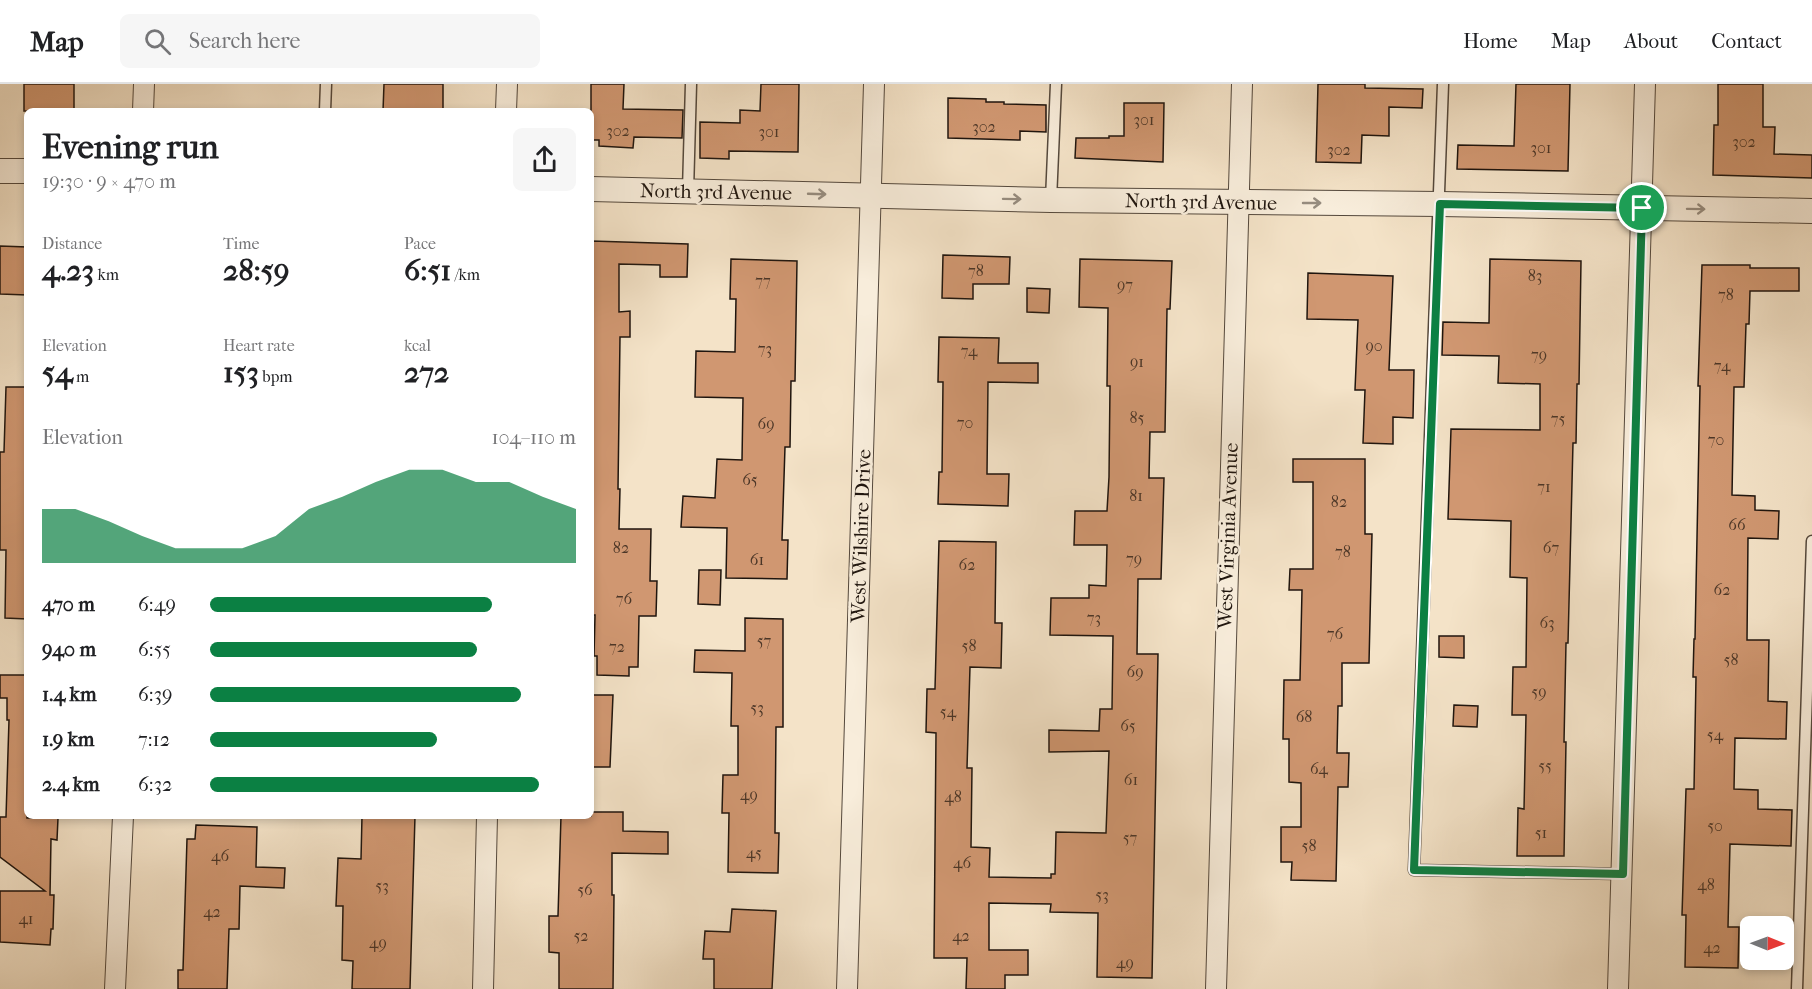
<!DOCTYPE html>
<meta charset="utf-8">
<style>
:root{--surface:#fff;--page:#f6f6f6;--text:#202124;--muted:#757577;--line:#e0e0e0;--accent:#0b8043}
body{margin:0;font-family:"IM FELL French Canon",serif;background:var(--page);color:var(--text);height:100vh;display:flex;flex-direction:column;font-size:22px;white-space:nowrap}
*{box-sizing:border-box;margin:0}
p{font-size:20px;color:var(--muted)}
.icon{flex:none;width:33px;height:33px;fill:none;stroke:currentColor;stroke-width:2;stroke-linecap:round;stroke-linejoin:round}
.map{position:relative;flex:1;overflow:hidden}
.sheet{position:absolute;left:24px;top:24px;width:570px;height:711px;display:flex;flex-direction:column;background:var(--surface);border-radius:9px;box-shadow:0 3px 9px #0003}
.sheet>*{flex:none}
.needle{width:39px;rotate:91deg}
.buttons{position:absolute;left:1740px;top:832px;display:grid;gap:12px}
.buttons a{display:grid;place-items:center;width:54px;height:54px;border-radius:9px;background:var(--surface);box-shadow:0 3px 9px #0003;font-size:30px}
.pin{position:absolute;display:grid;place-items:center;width:51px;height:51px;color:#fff;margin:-26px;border:3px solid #fff;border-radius:50%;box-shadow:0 2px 6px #0007}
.round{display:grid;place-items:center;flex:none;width:63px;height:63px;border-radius:9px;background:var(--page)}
.headline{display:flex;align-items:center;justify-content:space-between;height:102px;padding:0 18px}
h1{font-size:33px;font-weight:700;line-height:45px}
.figures{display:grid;grid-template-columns:repeat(3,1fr);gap:9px;height:102px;padding:6px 18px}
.figures div{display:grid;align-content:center}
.figures b{font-size:30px;font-weight:700}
.figures small{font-size:16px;font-weight:400}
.figures p{font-size:16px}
.chart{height:168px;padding:12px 18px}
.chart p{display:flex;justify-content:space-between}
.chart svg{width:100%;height:108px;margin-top:6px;fill:var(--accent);opacity:.7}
ul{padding:0 18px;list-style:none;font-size:20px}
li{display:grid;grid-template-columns:96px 72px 1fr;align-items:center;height:45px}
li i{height:15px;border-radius:8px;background:var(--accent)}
header{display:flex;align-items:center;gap:36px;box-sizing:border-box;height:84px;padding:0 30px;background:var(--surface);border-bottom:2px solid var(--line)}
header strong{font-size:28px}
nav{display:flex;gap:33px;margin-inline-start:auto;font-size:21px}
.search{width:420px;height:54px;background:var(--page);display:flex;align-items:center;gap:15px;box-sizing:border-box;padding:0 21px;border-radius:9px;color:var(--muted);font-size:22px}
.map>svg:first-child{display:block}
.building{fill:#d09771;stroke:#1f150e;stroke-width:1.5}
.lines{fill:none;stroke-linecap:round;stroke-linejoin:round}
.service-casing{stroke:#54483c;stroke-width:13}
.minor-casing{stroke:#54483c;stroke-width:22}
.tertiary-casing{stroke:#54483c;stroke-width:26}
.service{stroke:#f8eddb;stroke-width:10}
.minor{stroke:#f8eddb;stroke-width:20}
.tertiary{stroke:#f8eddb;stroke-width:24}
.oneway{stroke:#968c7f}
.route-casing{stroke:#fff;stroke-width:12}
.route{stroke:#0b8043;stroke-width:8}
.labels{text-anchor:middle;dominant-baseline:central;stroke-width:5;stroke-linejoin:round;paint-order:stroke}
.number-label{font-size:16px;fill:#4b3627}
.street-label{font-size:20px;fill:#1f150e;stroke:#f8eddb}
</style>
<header>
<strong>Map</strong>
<div class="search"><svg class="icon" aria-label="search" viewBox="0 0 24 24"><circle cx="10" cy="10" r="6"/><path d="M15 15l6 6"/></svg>Search here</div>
<nav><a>Home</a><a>Map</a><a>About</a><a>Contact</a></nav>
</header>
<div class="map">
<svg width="1812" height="905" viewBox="0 0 1812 905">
<rect width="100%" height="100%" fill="#f4e3c8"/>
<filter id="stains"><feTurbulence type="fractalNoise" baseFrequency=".00333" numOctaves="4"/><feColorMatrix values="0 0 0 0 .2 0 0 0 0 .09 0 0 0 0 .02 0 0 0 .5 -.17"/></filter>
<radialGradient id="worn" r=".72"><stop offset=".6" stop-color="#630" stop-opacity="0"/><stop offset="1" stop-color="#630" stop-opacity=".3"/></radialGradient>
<g class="building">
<rect x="24" y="0" width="50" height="27"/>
<path d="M384,0h59v27h-60z"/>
<path d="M591,0h33l-1,25 60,1 -1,28 -48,-1 -1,11 -34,-2v-6h-8z"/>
<path d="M761,0h38l-1,68 -69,-1v8l-29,-1v-36l40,1v-13l20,1z"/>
<path d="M1318,0h47v4l58,1 -1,19 -33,-1v29l-27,-1 -1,28 -45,-1z"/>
<path d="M1516,0h54l-2,87 -111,-2 1,-24 56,1z"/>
<path d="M1718,0h45v43h12l-1,27 38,1v23l-99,-3 1,-50h4z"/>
<path d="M948,14l38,1v3h18v2l42,1v27l-26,-1v9l-72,-2z"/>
<path d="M1124,19h40l-1,59 -88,-4 1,-20h33v-2h15z"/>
<path d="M591,157l97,3 -1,33h-27v-12l-41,-1v48l11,-1v26h-10l-2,152h2l-1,40h32l-1,52h7l-1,35h-17l-1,51h-9v9l-32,-1v-19h-3l1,-41h-4z"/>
<path d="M0,162l27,1v48l-27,-1z"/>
<path d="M943,171l67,2 -1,27h-36v15l-31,-1z"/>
<path d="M731,175l66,2 -2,120h-4l-1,66h-5l-3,93h6l-1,39 -61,-1 1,-50 -46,-1 2,-31 32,2 2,-39 25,1 1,-62 -48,-1 1,-46 39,1 1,-53h-6z"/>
<path d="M1080,175l92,2 -2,48h-3l-2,123h-15l-1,46h15l-3,101h-23l-1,75h21l-6,324 -55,-1 1,-64 -48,-1 1,-8 -62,-1v47h39v25h-23v14h-39l1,-31h-33l2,-225 -10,-1 1,-43h8l4,-148 57,1 -1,81h7l-1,45 -31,-1 -3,101h5l-1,79 19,1 -1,29 62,1v-4h4l1,-42 50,1 3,-82 -60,1v-22l50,1 1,-22h12l1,-73 -63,-1 1,-37h38v-13l17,1 1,-41h-33l1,-34h32l2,-34 1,-91h-3l1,-78 -29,-1z"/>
<path d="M1490,175l91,2 -2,123h-2l-1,59h-3l-5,200h-2l-2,99h2l-2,114h-47l1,-48 6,1 2,-94h-14l1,-48h13l1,-89 -17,-1 1,-56 -63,-2 3,-90 89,1v-46l-42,-1 1,-27 -57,-1 1,-33 46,1z"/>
<path d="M1702,181h48v3h49v23h-49l-1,33h-3l-2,63h-10l-2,108 23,1v14l24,1 -1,28 -30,-1 -1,102h22l-1,61 19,1 -1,37 -51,-1 -1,51 24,1v19l34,1 -1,36 -61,-2 -2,83h11l-1,41 -53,-1 1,-52h-4l4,-126h8l2,-112h-3l1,-38h1l5,-253h-2z"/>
<path d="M1308,189l85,3 -4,94h25l-1,48 -20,-1v27l-30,-1 2,-53h-10l3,-70 -51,-1z"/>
<path d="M1027,204l23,1 -1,24 -22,-1z"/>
<path d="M939,253l60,1 -1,25h40v20l-50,-1 -1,92h22l-1,32 -70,-2 1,-32h3l1,-90h-5z"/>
<path d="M6,303h21v232l-22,-1 1,-68h-6v-98h4z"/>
<path d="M1293,375h72v75h7l-3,129h-27v43h-4l-1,47h12l-1,34h-10l-2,94 -45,-1 1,-18h-11v-35h20v-44l-12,-1v-43h-6l1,-59h16l2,-90h-13l1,-21h23v-87h-20z"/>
<path d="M699,486h22l-1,35 -22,-1z"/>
<path d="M745,534l38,1v108h-7l-1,106h4l-1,40 -50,-1 1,-59h-7l1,-38h15v-49h-7l1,-53 -38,-1 1,-22 50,1z"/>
<path d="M1439,552h25v22l-25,-1z"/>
<path d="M0,591h27v143h31l-1,22 -6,-1 -1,56h4l-1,34h-2l-1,16 -50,-3v-51h45l-45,-34v-40h6l3,-97h-2v-22h-7z"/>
<path d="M591,611h22l-3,72h-19z"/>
<path d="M1454,621l24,1 -1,21 -24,-1z"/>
<path d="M591,728h32v19l45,1v22l-56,-1v42h2l-1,94h-54v-36l-10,-1v-36h9l3,-100h30z"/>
<path d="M362,732h53l-5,173h-58l1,-28 -11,-1 1,-54h-7l2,-48 23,1z"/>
<path d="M196,741l61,2 -1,40 29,1 -1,20 -44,-2 -1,43h-10l-2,60h-49v-19h5l4,-131h8z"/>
<path d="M732,825l44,2 -4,78h-58v-30h-11l2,-28 25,1z"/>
</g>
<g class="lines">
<g class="service-casing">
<g id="service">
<path d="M1443,0l-29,786 209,4"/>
<path d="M325,27l1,-27"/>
<path d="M688,107l3,-107"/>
<path d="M1051,116l5,-116"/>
<path d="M1797,905l15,-448"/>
</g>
</g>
<g class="minor-casing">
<g id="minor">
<path d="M143,27l1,-27"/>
<path d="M506,27l1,-27"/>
<path d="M115,905l8,-173"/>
<path d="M483,905l4,-173"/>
<path d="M847,905l27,-905"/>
<path d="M1216,905l26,-905"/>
<path d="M1618,905l27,-905"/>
</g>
</g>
<g class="tertiary-casing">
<g id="tertiary">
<path d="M0,87h27"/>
<path d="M591,105l460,11 389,4 372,7"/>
</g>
</g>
<use href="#service" class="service"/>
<use href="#minor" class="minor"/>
<use href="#tertiary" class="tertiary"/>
</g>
<defs><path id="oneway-shaft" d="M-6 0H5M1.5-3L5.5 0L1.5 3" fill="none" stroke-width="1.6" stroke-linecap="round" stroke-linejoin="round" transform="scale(1.5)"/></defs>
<g class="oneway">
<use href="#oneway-shaft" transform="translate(817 110) rotate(2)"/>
<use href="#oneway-shaft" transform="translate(1012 115) rotate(1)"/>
<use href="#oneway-shaft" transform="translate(1312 119)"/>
<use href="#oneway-shaft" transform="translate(1696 125) rotate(1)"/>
</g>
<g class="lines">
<g class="route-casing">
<path id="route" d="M1440,120l202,4 -19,666 -209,-4z"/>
</g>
<use href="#route" class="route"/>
</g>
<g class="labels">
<g class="number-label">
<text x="1144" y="35">301</text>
<text x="984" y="42">302</text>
<text x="618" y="46">302</text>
<text x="769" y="47">301</text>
<text x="1744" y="57">302</text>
<text x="1541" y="63">301</text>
<text x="1339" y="65">302</text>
<text x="976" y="186">78</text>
<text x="1535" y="191">83</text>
<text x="763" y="196">77</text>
<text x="1125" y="200">97</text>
<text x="1726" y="210">78</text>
<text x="1374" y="261">90</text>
<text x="765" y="264">73</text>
<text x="969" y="266">74</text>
<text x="1539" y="270">79</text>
<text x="1137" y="277">91</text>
<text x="1722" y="281">74</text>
<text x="1137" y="333">85</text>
<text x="1558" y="334">75</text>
<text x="965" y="338">70</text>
<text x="766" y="339">69</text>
<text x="1716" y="355">70</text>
<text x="750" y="395">65</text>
<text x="1544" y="402">71</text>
<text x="1136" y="411">81</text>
<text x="1339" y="417">82</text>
<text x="1737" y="440">66</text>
<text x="621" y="463">82</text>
<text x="1551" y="463">67</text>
<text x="1343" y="467">78</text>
<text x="1134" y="474">79</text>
<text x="757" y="475">61</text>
<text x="967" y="480">62</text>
<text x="1722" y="505">62</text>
<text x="624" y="514">76</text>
<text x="1094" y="533">73</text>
<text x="1547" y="538">63</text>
<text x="1335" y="549">76</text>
<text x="764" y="556">57</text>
<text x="969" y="561">58</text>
<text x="617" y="562">72</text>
<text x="1731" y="575">58</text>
<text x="1135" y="587">69</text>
<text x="1539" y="607">59</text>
<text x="757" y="623">53</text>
<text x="948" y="627">54</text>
<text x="1304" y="632">68</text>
<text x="1128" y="641">65</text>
<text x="1715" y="650">54</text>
<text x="1545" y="681">55</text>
<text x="1319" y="684">64</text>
<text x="1131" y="695">61</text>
<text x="749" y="710">49</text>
<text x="953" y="712">48</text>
<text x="1715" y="741">50</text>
<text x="1541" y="748">51</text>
<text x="1130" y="753">57</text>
<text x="1309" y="761">58</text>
<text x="754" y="768">45</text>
<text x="220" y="771">46</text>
<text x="962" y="778">46</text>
<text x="1706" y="800">48</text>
<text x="382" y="801">53</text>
<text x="585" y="805">56</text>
<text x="1102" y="810">53</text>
<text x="212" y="827">42</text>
<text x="26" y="834">41</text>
<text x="581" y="851">52</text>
<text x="961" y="851">42</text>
<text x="378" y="858">49</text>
<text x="1712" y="863">42</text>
<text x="1125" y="878">49</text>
</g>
<g class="street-label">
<text transform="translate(716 108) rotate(1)">North 3rd Avenue</text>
<text transform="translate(1201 118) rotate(1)">North 3rd Avenue</text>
<text transform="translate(861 452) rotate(-88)">West Wilshire Drive</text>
<text transform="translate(1228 452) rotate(-88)">West Virginia Avenue</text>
</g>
</g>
<rect width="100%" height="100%" filter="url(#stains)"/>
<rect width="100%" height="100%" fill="url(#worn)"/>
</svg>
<div class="buttons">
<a><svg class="needle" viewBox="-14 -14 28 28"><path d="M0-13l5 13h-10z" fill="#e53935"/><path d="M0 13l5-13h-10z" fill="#757577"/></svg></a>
</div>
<div class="pin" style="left:1642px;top:124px;background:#1e9e55"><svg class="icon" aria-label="arrive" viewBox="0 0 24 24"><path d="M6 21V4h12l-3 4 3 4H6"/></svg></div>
<section class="sheet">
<div class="headline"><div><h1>Evening run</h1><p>19:30 · 9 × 470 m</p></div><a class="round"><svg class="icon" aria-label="share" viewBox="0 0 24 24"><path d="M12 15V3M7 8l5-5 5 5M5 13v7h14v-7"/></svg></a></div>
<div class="figures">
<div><p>Distance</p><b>4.23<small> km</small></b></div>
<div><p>Time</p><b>28:59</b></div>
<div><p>Pace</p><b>6:51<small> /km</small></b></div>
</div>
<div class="figures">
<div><p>Elevation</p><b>54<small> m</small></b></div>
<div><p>Heart rate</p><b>153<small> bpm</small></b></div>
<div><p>kcal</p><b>272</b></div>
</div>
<div class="chart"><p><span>Elevation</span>104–110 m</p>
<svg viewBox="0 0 160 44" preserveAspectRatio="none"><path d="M0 44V22L10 22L20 27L30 33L40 38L50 38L60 38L70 33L80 22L90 17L100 11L110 6L120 6L130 11L140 11L150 17L160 22V44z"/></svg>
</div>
<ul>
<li><b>470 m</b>6:49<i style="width:77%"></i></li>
<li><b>940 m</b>6:55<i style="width:73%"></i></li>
<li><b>1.4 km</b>6:39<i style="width:85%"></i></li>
<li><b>1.9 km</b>7:12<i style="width:62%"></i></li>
<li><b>2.4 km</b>6:32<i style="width:90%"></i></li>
</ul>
</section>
</div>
